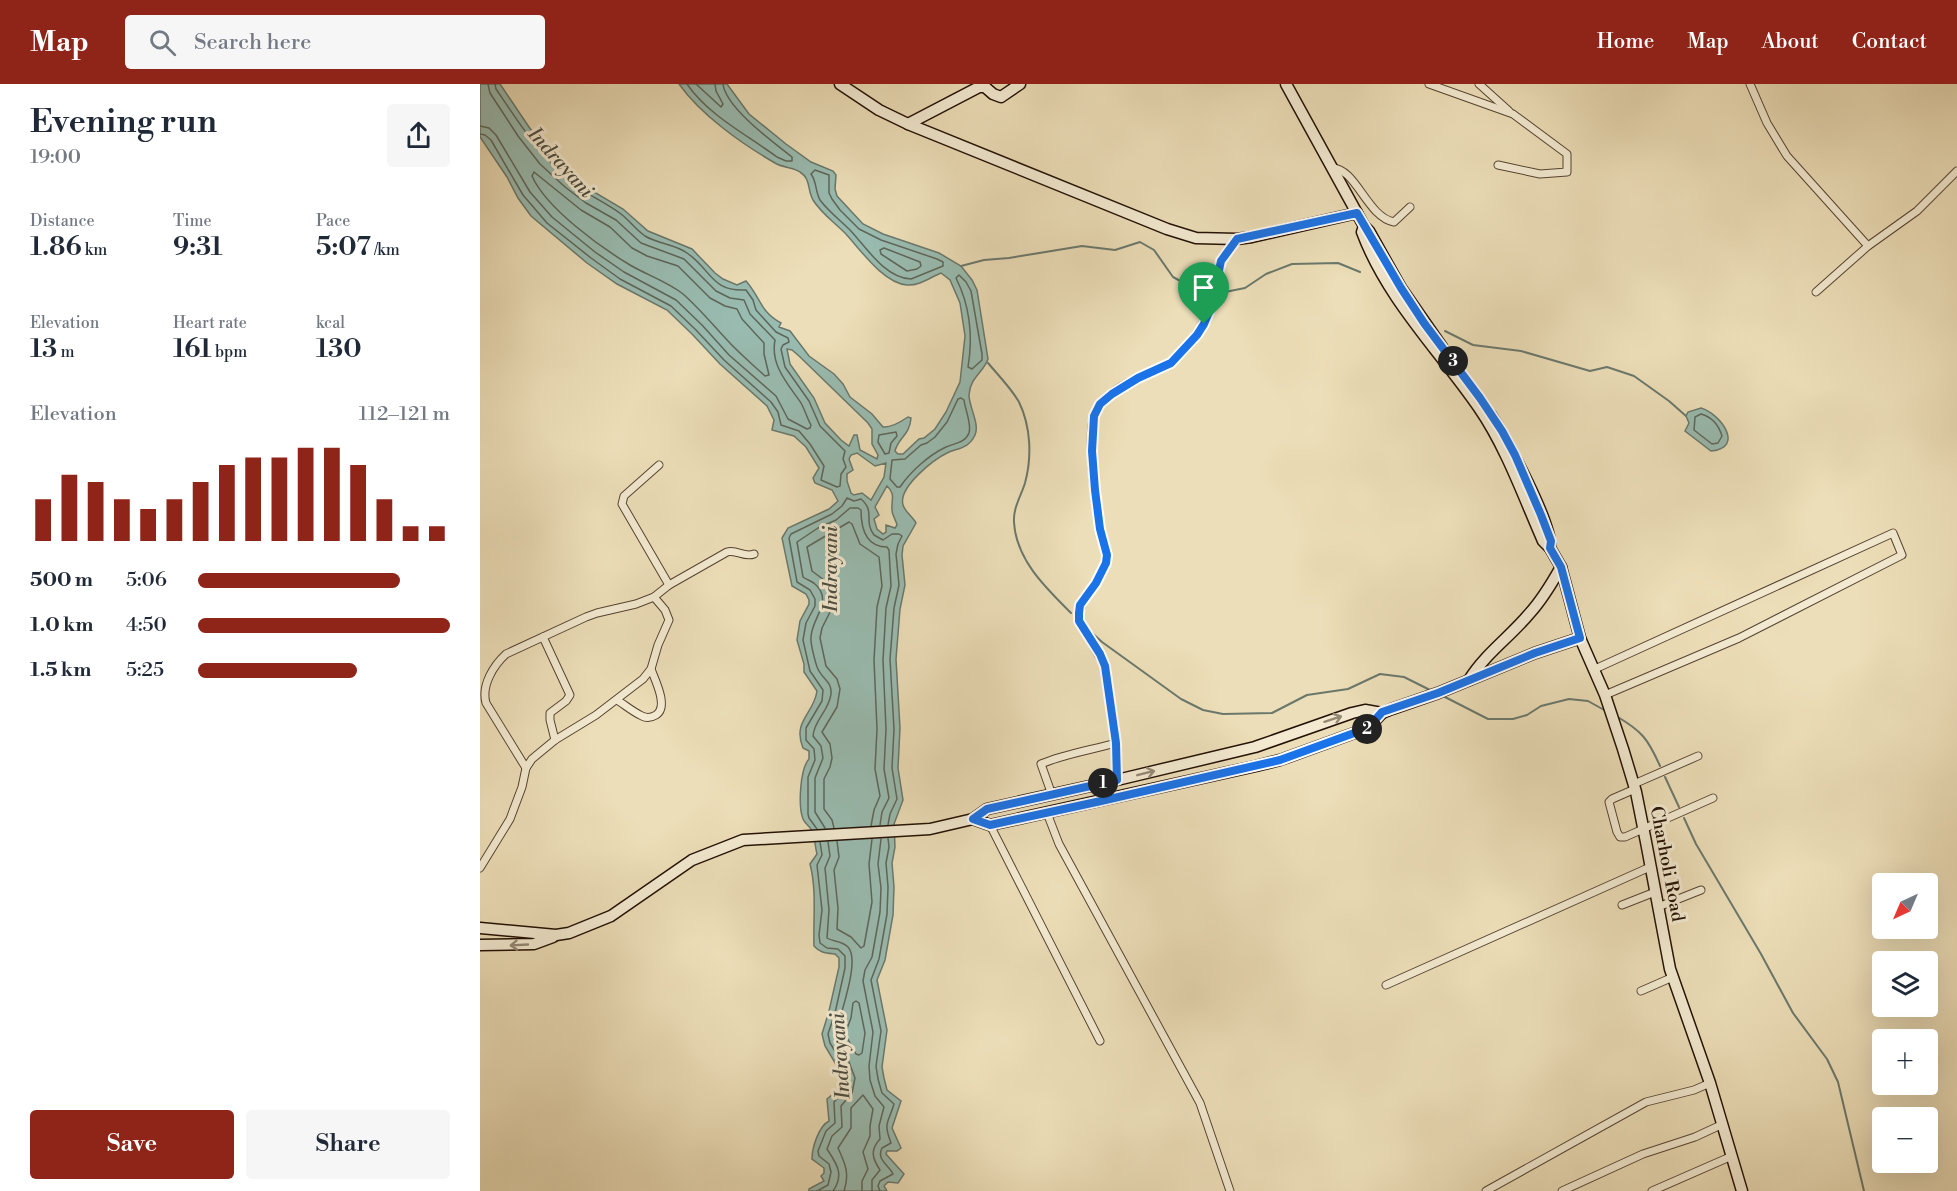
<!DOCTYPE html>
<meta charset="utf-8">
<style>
:root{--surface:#fff;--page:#f6f6f7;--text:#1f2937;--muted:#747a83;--accent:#8f2418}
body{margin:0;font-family:"Libre Bodoni",serif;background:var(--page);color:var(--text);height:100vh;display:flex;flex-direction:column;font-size:22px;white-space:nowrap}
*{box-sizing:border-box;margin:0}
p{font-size:20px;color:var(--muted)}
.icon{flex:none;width:33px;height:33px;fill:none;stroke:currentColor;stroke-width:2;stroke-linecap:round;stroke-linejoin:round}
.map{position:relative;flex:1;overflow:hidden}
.side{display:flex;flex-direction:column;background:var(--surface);width:480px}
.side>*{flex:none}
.needle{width:39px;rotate:224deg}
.buttons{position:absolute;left:1392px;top:789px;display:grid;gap:12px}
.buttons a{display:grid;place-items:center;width:66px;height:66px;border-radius:6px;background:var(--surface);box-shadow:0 6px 24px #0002;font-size:30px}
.pin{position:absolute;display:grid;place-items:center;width:51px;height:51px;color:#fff;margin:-62px -26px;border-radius:50% 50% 50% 0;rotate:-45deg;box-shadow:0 0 6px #0007}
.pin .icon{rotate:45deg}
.km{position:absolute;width:30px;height:30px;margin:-15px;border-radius:50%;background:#222;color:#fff;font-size:16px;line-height:30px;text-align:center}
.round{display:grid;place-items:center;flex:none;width:63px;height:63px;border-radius:6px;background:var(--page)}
.overview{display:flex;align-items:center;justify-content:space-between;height:102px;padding:0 30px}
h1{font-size:33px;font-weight:600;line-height:45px}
.stats{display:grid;grid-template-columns:repeat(3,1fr);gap:9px;height:102px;padding:6px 30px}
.stats div{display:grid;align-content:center}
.stats b{font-size:26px;font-weight:600}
.stats small{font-size:16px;font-weight:400}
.stats p{font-size:16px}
.chart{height:168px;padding:12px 30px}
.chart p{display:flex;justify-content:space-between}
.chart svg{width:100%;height:108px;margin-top:6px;stroke:var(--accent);stroke-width:6}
.cta{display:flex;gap:12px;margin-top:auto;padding:12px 30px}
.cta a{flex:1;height:69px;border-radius:6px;background:var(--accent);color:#fff;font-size:24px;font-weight:600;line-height:69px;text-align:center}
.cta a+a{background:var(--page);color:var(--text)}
ul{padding:0 30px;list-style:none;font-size:20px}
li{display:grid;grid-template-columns:96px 72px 1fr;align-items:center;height:45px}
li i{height:15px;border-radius:8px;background:var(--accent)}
header{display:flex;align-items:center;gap:36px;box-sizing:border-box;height:84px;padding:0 30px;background:var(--accent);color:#fff}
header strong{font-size:28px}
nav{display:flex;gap:33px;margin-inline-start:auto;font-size:21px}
.search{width:420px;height:54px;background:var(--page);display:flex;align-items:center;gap:15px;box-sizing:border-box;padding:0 21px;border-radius:6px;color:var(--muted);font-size:22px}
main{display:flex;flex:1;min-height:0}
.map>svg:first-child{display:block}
.water{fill:#99bcb1;stroke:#6a786c;stroke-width:1.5;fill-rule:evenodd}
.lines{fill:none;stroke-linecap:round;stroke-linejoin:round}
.shore{stroke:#5e665a;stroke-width:1.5}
.stream{stroke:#6a786c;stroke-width:2}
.street-casing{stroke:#554431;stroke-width:9}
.secondary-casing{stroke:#231104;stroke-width:13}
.street{stroke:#f3ead1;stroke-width:7}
.secondary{stroke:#f3ead1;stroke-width:10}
.oneway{stroke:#958875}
.route-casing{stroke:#fff;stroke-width:12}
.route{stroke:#1a73e8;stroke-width:8}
.labels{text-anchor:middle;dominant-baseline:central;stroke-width:6;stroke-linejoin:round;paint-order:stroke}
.street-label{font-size:18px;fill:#231104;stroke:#f3ead1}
.water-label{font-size:20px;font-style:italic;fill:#4c4d41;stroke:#f3ead1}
</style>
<header>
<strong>Map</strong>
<div class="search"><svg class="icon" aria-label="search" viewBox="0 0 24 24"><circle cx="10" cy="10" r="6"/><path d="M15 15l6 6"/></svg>Search here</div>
<nav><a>Home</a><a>Map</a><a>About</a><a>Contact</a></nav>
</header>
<main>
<section class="side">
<div class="overview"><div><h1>Evening run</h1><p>19:00</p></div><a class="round"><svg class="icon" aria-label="share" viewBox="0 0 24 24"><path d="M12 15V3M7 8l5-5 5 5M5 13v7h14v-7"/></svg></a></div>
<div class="stats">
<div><p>Distance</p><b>1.86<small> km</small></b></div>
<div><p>Time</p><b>9:31</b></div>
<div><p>Pace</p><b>5:07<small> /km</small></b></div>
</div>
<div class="stats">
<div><p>Elevation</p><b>13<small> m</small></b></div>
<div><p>Heart rate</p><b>161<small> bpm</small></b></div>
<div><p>kcal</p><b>130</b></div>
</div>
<div class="chart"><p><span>Elevation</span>112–121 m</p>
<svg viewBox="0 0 160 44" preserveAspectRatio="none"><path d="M5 44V27M15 44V17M25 44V20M35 44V27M45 44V31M55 44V27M65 44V20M75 44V13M85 44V10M95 44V10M105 44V6M115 44V6M125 44V13M135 44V27M145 44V38M155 44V38"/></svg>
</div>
<ul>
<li><b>500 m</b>5:06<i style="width:80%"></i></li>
<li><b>1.0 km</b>4:50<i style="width:100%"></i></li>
<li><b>1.5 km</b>5:25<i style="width:63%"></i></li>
</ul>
<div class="cta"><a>Save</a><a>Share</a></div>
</section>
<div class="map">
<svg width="1477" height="1107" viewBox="0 0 1477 1107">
<rect width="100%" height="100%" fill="#ecdeb8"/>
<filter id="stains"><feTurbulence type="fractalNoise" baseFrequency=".00333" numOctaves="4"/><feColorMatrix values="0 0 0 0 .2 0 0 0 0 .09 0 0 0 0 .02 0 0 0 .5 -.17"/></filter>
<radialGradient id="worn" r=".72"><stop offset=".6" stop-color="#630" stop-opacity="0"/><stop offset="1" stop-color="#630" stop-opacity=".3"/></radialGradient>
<g class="water">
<path d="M0,0h20l29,43 21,28 24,21 20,16 29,17 25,22 44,18 23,24 8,6 14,6 9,-4c15,17 14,31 35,42l-2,4 11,4 19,25 25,18 9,10 7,13 22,17 11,13c7,1 19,-6 25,-10l3,1c-1,17 -13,20 -16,33l3,3h5l16,-15 5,-1 11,-9 11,-17 14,-30 5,-46 -5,-33 -10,-23 -9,-7c-10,4 -22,13 -34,12 -24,-2 -47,-36 -62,-52 -11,-11 -24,-20 -32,-33 -6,-11 -2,-21 -13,-28 -7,-5 -17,-4 -25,-9 -33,-19 -74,-48 -96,-79h48l22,30 37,30 25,18 22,9 3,4 -1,14 2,7 26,28 20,10 56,19 22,13 11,14 5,10 11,69c-4,13 -18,18 -19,36 0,12 11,29 6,40 -6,13 -16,13 -26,17 -15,7 -51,35 -46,53 2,7 10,12 13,18l-13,23 -1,9 3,30 -5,24 -4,50 4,69 -2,40 5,32 -9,24 1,23 -3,16 2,24 -1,28 -8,45 -8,20 10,50 -5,37 2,11 3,12 14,11 -9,27 9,20 -4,3h-10l-1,3 18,20 -6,9 -10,-1 -4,4 3,5h-78v-2l15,-8 -3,-5 3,-3v-5l-12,-9c0,-12 7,-33 17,-38l-2,-22 13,-11 2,-5 -1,-5 -4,-5v-7l-12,-20 -3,-12 7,-23 10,-44v-9l-4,-4c-9,-1 -15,-1 -21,-8 -1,-27 3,-55 -4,-82l7,-10c-2,-7 -2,-17 -5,-23 -2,-5 -7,-7 -9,-12 -5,-13 -3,-50 6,-60v-8l-6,-3c-11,-27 11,-34 14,-57l-13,-19v-8l-7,-24 3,-19 9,-17v-4l-3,-6 -14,-8 -10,-48 6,-10 41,-19 9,-8 -6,-11 -17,-7 -2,-5 6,-10 -13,-21 -12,-11 -22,-6 2,-10 -7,-14 -47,-42 -28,-30 -25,-24 -50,-26 -30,-21 -56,-47 -13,-18 -11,-21 -27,-40zM307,265l5,1 7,6 69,67 4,6v15l6,11 -1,4 -17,-9 -3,-15h-3l-5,11 -8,-6 -16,-17 -11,-25 -24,-34zM377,369l18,13 11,-3 -2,14 -13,23 -9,-7 -8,2 -3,-2 -4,-12v-7l6,-4 -4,-11 2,-4zM407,402c9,8 4,14 5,24 0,5 4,10 5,15l-2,3 -9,-3v7l-3,2 -6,-5 -3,-10 5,-4 -4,-8z"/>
<path d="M1221,324c20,6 44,40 10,43l-26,-20 4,-8 -3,-7 2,-4z"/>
</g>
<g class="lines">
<g class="shore">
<path d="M207,0c22,32 59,50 90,73l9,4h6v-4c-19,-15 -66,-49 -69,-73"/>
<path d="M216,0l25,23 2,-3 -7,-13 -1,-7"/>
<path d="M0,42l9,2 7,7 34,57 22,25 43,35 29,20 52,28 26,25 27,30 47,41 12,23 19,10 3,-1 1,-3c-4,-7 -6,-15 -10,-22 -13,-19 -31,-38 -26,-63l-25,-26 -6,-14 -14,-2 -14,-7 -32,-32 -43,-16 -25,-23 -30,-17 -21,-16 -25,-23 -22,-28 -28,-43 -2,-9"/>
<path d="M0,50l5,1 6,5 32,55 24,28 44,35 29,21 51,27 25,24 28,30 47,42 7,10 3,13 18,6 11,13 14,22 -3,14 16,7 3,-1 1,-12 5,-7 -3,-8 2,-8 -25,-25 -11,-25 -24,-34 -4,-18 2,-4 6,-3 -1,-4 -12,-6 -20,-22 -3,-10 -7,-10c-35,2 -35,-21 -59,-37 -12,-9 -29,-9 -42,-17 -9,-6 -15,-15 -24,-22 -16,-12 -34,-19 -50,-32 -31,-26 -52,-59 -75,-93l-1,-5"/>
<path d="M335,86l14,5v18l3,6 8,11 19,19 22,11 56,19 6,3v4l-32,13c-26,-1 -45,-32 -61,-49 -10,-10 -22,-19 -30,-30 -5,-9 -3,-18 -9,-26z"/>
<path d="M54,88l47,38 29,17 22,21 15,8 31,10 32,32 15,8 12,3 5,10 22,24v11l5,21 -4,1c-13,-12 -26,-23 -37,-35 -15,-16 -29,-33 -45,-47 -15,-12 -36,-19 -53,-29 -30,-18 -84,-57 -98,-89z"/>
<path d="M404,164l36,14 1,4 -4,3 -10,2 -26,-17 -1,-4z"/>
<path d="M479,191l7,7 5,9 11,63v6l-10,9 -4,-2c5,-30 2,-61 -12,-89z"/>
<path d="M481,314l3,2c1,9 8,25 5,33 -4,10 -14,10 -23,14 -17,8 -35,24 -46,40h-3l-7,-8 2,-19 13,-1 16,-14 6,-2 8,-6 12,-15 11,-23z"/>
<path d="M1221,330c11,3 18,12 21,22l-4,7 -6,1 -18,-14 1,-13z"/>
<path d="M416,348l1,4 -6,7 -2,10 -4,1 -7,-12 1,-7z"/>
<path d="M345,744l-10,-16v-34l8,-20 -2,-12 -8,-10c1,-16 16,-25 18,-42 1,-12 -7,-14 -12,-23 -3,-4 -8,-26 -8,-31 -2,-20 24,-38 4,-56 -3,-3 -8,-4 -12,-7l-6,-35 21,-14 18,-8 14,-12h8l3,2c0,17 4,37 26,37l2,3 2,36 -5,22 -3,52 3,69 -2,40 5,29 -7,14 -2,13"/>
<path d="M354,744l-2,-8 -8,-11v-30l6,-12 2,-9 -2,-14 -8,-12 15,-25 3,-18 -3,-10 -11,-13 -6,-28 2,-10 9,-18v-15l-7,-15 -12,-9 -5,-24 42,-25 3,2 8,20 19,13 3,29 -5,21 -3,53 3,69 -2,40 5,27 -6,14 -3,16"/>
<path d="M337,745l-8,-11 -1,-4v-37l7,-17 -1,-11 -8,-9v-12l16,-27 1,-11 -13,-19 -7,-31 3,-17 9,-17v-7l-5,-9 -13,-8 -8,-44 2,-4 41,-20 10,-8 5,-8 7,3 7,-2c15,13 2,21 13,36l9,5 9,-6h7l3,2 -4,8 -2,10 3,31 -5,23 -4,51 4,70 -2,39 5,31 -7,15 -2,11"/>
<path d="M357,757l2,16 -5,13 4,38 -1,21 14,8 10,11 3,-2 8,-44 -3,-38 3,-25"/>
<path d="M348,758l2,14 -5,12 4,42 -2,28c6,4 14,2 21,9 13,14 -9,69 -12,87l1,6 9,14 9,24 -3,15 -11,13 1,21 -10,9 -5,13c9,14 18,25 6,42"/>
<path d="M376,917l3,2 6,30 -3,20 -3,2 -3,-1 -11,-20 6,-16 2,-15z"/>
<path d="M337,1107l11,-6 3,-13 -2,-8 -10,-8 -1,-5 8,-20 9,-8 -1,-21 11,-11 3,-8 -5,-19 -13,-21 -2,-9 7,-21 10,-45v-12l-7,-7 -11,-1 -7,-5 -1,-8 3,-25 -5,-45 5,-10 -2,-13"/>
<path d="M364,1107c6,-17 1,-28 -6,-43l13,-20v-20l12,-13 10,14 -3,17v10l-7,16 5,17 -6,12v10"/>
<path d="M392,1107v-11l8,-10c-8,-12 -10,-20 0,-31l-1,-13 5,-19 -9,-11 -5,-16 -1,-14 4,-34 -10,-51 2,-11 7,-13 8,-45 1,-24 -3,-24 3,-25"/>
<path d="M400,1107l-2,-5 2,-5 13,-7c-4,-9 -17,-14 -11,-26l9,-5c-8,-21 -3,-19 3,-39l-12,-11 -4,-14 -2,-13 5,-35 -10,-51 8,-21 8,-45 1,-27 -2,-24 3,-16 -1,-9"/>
</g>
<g class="stream">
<path d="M481,182l23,-6 25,-2 73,-12 33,4 25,-8 14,8 19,27 20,11 21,5"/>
<path d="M740,209l25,-5 21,-14 26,-10 46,-1 22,9"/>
<path d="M965,247l28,14 48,6 69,20 17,-4 27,9 35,25 17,15"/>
<path d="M508,279c10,12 23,25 31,39 12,25 13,55 6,81 -4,13 -12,25 -11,39 2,38 32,66 57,91"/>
<path d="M610,547l12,11 79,57 22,11 20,4 49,-1 35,-18 41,-6 32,-15 24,3 26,13"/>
<path d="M965,613l43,22h25l14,-4 14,-9 28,-7 19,2 18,10"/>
<path d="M1136,632c26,15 32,23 44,50"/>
<path d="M1185,693l14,30"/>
<path d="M1204,734l12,26 65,110 32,59 34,46 11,23 26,109"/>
</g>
<g class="street-casing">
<g id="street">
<path d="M949,0l84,30 54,40v18l-27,2 -42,-9"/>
<path d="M999,0l30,27"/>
<path d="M1270,0l17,39 20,33 81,90"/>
<path d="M852,84c24,0 35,49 62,54l16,-15"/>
<path d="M1336,208l52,-46 49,-35 40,-40"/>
<path d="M179,381l-35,31 -2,8 47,81"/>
<path d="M63,553l27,58 -4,6 -16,12v7l5,20"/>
<path d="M1115,585l298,-136 9,22 -2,1 -161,82 -134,57"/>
<path d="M137,616c8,5 16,12 25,16 4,2 9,2 14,-1 13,-8 -1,-35 -5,-46"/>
<path d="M46,684l-40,-65c-5,-18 8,-38 20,-49l80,-37 11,-4 39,-9 18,-7 15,-12 58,-33c10,-3 17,6 27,2"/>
<path d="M637,696l-1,-37 -11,-77 -26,-45c-2,-25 25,-38 27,-61 1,-10 -4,-21 -6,-31 -5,-22 -13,-93 -6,-113 6,-21 34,-34 52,-42 11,-5 23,-7 32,-17 17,-17 26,-35 36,-57 1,-4 4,-8 5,-12 2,-7 0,-12 0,-18 0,-12 11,-22 18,-31"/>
<path d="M1154,700l64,-28"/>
<path d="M1155,705l-23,10 -3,3 8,30 3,5h5l88,-39"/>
<path d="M572,711l-11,-31c23,-10 50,-14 75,-21"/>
<path d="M567,729l12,31 141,259 30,88"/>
<path d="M510,741l110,216"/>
<path d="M0,784l30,-49 12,-32 4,-19 6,-9 23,-19 41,-25 47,-36 8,-10 7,-24 11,-25 -4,-10 -11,-13"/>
<path d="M1142,821l33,-13"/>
<path d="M1178,823l43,-17"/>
<path d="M906,901l264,-118"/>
<path d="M1161,907l32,-14"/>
<path d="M1006,1107l160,-89 48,-12 16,-7"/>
<path d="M1082,1107l81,-37 52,-17 28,-13"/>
<path d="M1172,1107l80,-35"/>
</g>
</g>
<g class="secondary-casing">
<g id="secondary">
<path d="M360,0l39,26 29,14 259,105 29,9 41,1 15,-2 105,-24"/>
<path d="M806,0l78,142 5,5 32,57 41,59"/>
<path d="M428,40l71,-37h6l8,7 8,3 19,-13"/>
<path d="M884,142l-2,6c25,67 77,118 117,176 27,39 45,90 64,133l7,7 11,19 19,71 25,57 18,54 13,43 10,50 24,127 40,114 32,108"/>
<path d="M1011,331c14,22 63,111 59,133"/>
<path d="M989,596c16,-26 41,-43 60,-66 13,-14 23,-31 32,-47"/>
<path d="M493,735l17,6 266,-59 24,-6 88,-32 14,-15"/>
<path d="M0,844l76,7 13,-2 42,-17 81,-56 51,-20 187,-11 43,-10 14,-10 130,-29 138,-33 97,-34 13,-3 17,3 10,-4 46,-16 97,-40 45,-15"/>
<path d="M0,861l54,-1 19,-7"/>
</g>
</g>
<use href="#street" class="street"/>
<use href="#secondary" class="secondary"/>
</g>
<defs><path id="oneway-shaft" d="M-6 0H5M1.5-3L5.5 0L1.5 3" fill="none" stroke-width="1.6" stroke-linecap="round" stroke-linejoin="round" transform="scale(1.5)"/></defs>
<g class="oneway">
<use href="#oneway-shaft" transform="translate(853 635) rotate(-18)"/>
<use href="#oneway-shaft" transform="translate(666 689) rotate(-14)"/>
<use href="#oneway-shaft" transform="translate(39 861) rotate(177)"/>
</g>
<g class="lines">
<g class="route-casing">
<path id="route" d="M877,129l44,75 23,35 56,75 22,33 13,24 26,60 10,26 -1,7 11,19 19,71 -45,15 -97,40 -56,19 -14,16 -88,32 -179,41 -111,24 -17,-6 14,-10 130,-29 -1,-37 -11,-77 -5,-12 -21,-33v-8l1,-8 16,-22 10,-20 1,-8 -7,-26 -5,-39 -3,-39 2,-35 6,-12 12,-10 26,-16 33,-15 26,-28 7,-11 16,-38 -1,-16 2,-9 16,-22z"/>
</g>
<use href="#route" class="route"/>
</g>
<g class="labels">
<g class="street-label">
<text transform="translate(1187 780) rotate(79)">Charholi Road</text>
</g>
<g class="water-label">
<text transform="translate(80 79) rotate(48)">Indrayani</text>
<text transform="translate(351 485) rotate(-90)">Indrayani</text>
<text transform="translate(361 972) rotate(-94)">Indrayani</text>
</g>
</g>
<rect width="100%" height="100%" filter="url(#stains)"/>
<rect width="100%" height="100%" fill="url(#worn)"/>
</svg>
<div class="buttons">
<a><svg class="needle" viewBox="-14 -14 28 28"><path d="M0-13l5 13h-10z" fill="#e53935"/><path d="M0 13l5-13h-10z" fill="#747a83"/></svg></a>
<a><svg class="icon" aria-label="layers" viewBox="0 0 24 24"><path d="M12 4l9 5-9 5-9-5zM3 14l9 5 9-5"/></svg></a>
<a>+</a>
<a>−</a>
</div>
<div class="pin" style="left:724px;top:240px;background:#1e9e55"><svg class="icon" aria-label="arrive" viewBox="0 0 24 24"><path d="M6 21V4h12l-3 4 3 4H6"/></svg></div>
<b class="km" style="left:623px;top:699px">1</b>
<b class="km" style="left:887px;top:645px">2</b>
<b class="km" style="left:973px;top:277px">3</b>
</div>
</main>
